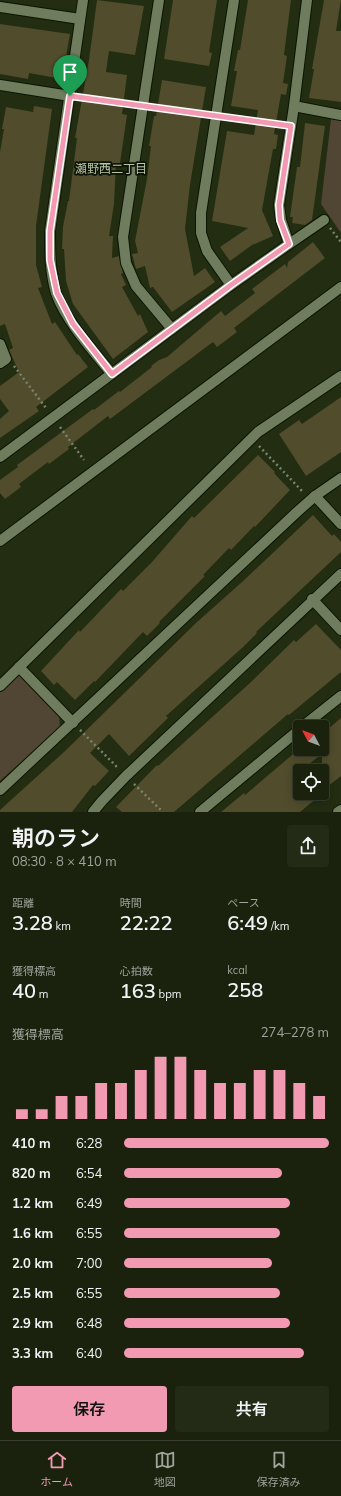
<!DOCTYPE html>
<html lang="ja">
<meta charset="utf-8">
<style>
:root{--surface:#1a220d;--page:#232a16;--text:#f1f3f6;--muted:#9fa49d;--line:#383f2e;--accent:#f19ab2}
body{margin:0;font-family:Mulish,"Noto Sans JP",sans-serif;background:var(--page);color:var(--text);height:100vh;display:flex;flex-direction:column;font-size:15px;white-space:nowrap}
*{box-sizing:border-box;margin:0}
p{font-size:13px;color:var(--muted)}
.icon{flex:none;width:22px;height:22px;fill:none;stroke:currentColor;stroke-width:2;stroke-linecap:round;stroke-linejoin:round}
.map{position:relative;height:812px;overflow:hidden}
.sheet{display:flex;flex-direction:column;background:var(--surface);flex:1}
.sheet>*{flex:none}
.needle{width:26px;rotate:311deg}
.buttons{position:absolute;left:293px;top:720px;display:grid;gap:8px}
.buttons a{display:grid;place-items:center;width:36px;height:36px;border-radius:4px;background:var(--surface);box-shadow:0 2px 10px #0003,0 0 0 1px var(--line);font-size:20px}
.pin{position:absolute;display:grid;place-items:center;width:34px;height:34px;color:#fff;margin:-41px -17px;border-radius:50% 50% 50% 0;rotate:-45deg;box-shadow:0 0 4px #0007}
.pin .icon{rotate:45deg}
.round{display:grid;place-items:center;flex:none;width:42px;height:42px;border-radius:4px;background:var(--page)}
.head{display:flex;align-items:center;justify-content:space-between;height:68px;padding:0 12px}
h1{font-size:22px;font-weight:600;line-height:30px}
.metrics{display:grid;grid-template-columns:repeat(3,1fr);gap:6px;height:68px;padding:4px 12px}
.metrics div{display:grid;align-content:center}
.metrics b{font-size:20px;font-weight:600}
.metrics small{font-size:11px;font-weight:400}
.metrics p{font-size:11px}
.chart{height:112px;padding:8px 12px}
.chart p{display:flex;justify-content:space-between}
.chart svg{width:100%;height:72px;margin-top:4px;stroke:var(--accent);stroke-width:6}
.action{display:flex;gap:8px;margin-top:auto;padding:8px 12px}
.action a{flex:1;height:46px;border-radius:4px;background:var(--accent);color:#111;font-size:16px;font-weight:600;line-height:46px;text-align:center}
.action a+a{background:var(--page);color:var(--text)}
ul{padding:0 12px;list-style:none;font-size:13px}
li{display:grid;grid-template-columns:64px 48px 1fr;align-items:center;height:30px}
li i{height:10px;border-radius:5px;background:var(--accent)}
.dock{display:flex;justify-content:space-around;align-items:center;height:56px;border-top:1px solid var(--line);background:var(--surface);font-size:11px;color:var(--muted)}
.dock a{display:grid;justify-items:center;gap:2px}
.dock .active{color:var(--accent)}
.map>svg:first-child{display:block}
.green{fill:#514533}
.building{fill:#504c2c}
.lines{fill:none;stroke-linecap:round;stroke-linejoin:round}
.minor-casing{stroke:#0b1500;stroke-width:12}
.path{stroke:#7a846d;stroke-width:2.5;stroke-dasharray:2 3;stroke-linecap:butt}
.minor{stroke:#6f7d5e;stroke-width:10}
.route-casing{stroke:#fff;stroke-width:8}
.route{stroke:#f19ab2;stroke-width:5}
.labels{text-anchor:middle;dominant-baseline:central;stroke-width:3.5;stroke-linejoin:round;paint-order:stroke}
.neighbourhood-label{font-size:12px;fill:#b7c6a5;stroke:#0e1308}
</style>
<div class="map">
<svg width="341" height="812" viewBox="0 0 341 812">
<rect width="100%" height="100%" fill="#222d11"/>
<g class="green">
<path d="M331,119l10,1v113l-20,-29z"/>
<path d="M18,674l41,40 1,13 -60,54v-89z"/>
</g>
<g class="building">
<path d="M97,0l47,6 -9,49 -26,-4 -3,21 21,3 -5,39 5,1 -7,48h-4l-2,41 -5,32h4l-1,22 7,-2 4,17 -2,1 5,11 -4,2 16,29 2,-2 8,18 -35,27 -40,-55 -7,-23 -2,-32h-2l1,-22 5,-26h1l8,-63h-2l14,-78z"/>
<path d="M173,0h44l-8,52 3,1 -3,13 -45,-7z"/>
<path d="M248,0h43l-7,55 3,1 -4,27 5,1 -2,11 -5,-1 -7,40 4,1 -2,14h-3l-11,61 11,26 -21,9 -22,16 -10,-14 28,-19 -36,-7 15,-90 27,4 4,-25 -27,-4 6,-35h-3l4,-21h2z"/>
<path d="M324,0h17l-5,31h5v71l-32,-4 5,-29h-2z"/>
<path d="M0,24l70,10 -8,45 -33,-6 -1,6 -28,-5z"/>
<path d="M162,80l44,7 -16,98 -5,44 9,47 11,-8 10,14 -43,30 -19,-25 -3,1 -5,-22 -9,3 -4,-15 6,-1 -3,-12 12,-62 4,-33h-2l5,-30h2z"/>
<path d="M34,106l18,3 -16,117v39l6,22 -4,1 14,36 3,-2 22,33 1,-1 10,13 -52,40 3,4 -39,27v-19l9,-8 -9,-12v-13l19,-14 -10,-22 4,-2 -8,-24 -5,2v-174l4,-23h-2l4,-22 27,5z"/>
<path d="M305,123l20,3 -13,94 -7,5 -13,-2 1,-6h-3l7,-50h3z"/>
<path d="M313,242l12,16 -91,70 3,4 -20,15 -4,-5 -103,77 -2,-3 -40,31 1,2 -20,15 -1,-2 -29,22 2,3 -16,12 -5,-6v-13l18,-13 -1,-2 76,-56 1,1 25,-19 1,1 32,-25 -1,-1 8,-6 8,-3 54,-46 4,5 30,-23 -3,-4 33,-25 2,4 1,-6z"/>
<path d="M341,397v55l-35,24 -27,-42 20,-14 3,4z"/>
<path d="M258,455l17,17 -1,1 16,17 -35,37 -1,-1 -23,24 -2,-2 -26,27 2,1 -46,46 1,1 -13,13 -4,-4 -48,50 -1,-1 -19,19 -18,-18 -3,3 -13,-14 38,-41 1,2 41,-43 2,2 29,-29 40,-46 2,2z"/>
<path d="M313,515l19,21 2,-2 7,8v10l-85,80 1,1 -15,15 -76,68 2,2 -39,38 -20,-22 -19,19 19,18 -14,15 -2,-1 -21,27h-72v-2l64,-58 133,-130 45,-40z"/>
<path d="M316,624l25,26v22l-52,43 -1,-1 -114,98h-52l-6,-5 41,-42 1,1 93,-84 43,-42 2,2z"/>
<path d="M341,718v58l-19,15v-37l-22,17v22h23l-23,19h-79l23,-19 1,2 54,-46h23v-15z"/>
</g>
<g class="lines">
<g class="minor-casing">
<g id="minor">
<path d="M83,0l-33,231c0,21 0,42 6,62 9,27 38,59 56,81"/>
<path d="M159,0l-36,237 3,26 10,23 36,43"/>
<path d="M0,7l80,12"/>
<path d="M0,85l70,11"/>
<path d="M294,106l13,-106"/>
<path d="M289,244l35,-24"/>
<path d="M231,285l-24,-34 -6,-18v-20l33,-213"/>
<path d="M0,344l6,15 -6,4"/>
<path d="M0,457l231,-172 58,-41 -8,-24 -2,-15 15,-99 47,9"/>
<path d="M315,496l26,28"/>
<path d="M0,541l341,-254"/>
<path d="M312,599l29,31"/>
<path d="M19,667l54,56"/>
<path d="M0,686l258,-254 83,-56"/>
<path d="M302,727l39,-31"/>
<path d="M0,790l297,-278 18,-16 26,-18"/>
<path d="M93,812l9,-11 24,-25 215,-202"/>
<path d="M200,812l100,-83"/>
<path d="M338,812l3,-2"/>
</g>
</g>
<g class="path">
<path d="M80,97l52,7"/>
<path d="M153,107l53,8"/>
<path d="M226,118l55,7"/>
<path d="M330,228l11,14"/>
<path d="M14,366l32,42"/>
<path d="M60,427l24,33"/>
<path d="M259,446l44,46"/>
<path d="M80,730l38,38"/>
<path d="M134,784l29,28"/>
</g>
<use href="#minor" class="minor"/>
</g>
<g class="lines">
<g class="route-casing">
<path id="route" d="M70,96l221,30 -12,79 1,15 9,24 -58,41 -119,89 -39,-50 -16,-31 -7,-33v-29z"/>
</g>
<use href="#route" class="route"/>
</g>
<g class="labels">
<g class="neighbourhood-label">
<text x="111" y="168">瀬野西二丁目</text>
</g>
</g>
</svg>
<div class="buttons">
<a><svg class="needle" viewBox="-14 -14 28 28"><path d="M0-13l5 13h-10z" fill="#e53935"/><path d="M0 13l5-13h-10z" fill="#9fa49d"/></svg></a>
<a><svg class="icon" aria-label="locate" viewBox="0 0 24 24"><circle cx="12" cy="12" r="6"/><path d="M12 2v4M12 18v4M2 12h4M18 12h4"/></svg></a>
</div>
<div class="pin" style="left:70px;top:96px;background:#1e9e55"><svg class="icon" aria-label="arrive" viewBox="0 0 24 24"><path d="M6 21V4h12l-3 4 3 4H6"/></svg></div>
</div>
<section class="sheet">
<div class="head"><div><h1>朝のラン</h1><p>08:30 · 8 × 410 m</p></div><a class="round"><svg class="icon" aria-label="share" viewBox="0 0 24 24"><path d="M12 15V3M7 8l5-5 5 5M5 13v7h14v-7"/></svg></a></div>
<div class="metrics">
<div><p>距離</p><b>3.28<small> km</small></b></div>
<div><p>時間</p><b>22:22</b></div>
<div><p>ペース</p><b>6:49<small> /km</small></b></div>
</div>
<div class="metrics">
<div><p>獲得標高</p><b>40<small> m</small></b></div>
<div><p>心拍数</p><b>163<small> bpm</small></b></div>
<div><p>kcal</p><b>258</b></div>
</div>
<div class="chart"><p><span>獲得標高</span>274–278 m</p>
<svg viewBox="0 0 160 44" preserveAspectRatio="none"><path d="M5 44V38M15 44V38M25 44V30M35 44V30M45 44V22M55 44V22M65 44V14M75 44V6M85 44V6M95 44V14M105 44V22M115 44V22M125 44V14M135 44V14M145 44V22M155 44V30"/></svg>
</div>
<ul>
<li><b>410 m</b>6:28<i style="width:100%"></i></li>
<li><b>820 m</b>6:54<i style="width:77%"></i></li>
<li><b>1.2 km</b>6:49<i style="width:81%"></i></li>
<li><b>1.6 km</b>6:55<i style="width:76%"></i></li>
<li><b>2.0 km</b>7:00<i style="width:72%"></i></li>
<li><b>2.5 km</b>6:55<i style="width:76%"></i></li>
<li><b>2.9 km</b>6:48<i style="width:81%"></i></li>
<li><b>3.3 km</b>6:40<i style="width:88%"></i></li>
</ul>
<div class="action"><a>保存</a><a>共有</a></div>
</section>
<nav class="dock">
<a class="active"><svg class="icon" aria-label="home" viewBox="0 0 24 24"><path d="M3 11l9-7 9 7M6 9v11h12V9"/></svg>ホーム</a>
<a><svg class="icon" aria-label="map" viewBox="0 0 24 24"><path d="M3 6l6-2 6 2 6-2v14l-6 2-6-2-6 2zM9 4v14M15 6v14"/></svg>地図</a>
<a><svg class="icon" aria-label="saved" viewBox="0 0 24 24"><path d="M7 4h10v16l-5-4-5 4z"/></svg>保存済み</a>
</nav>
